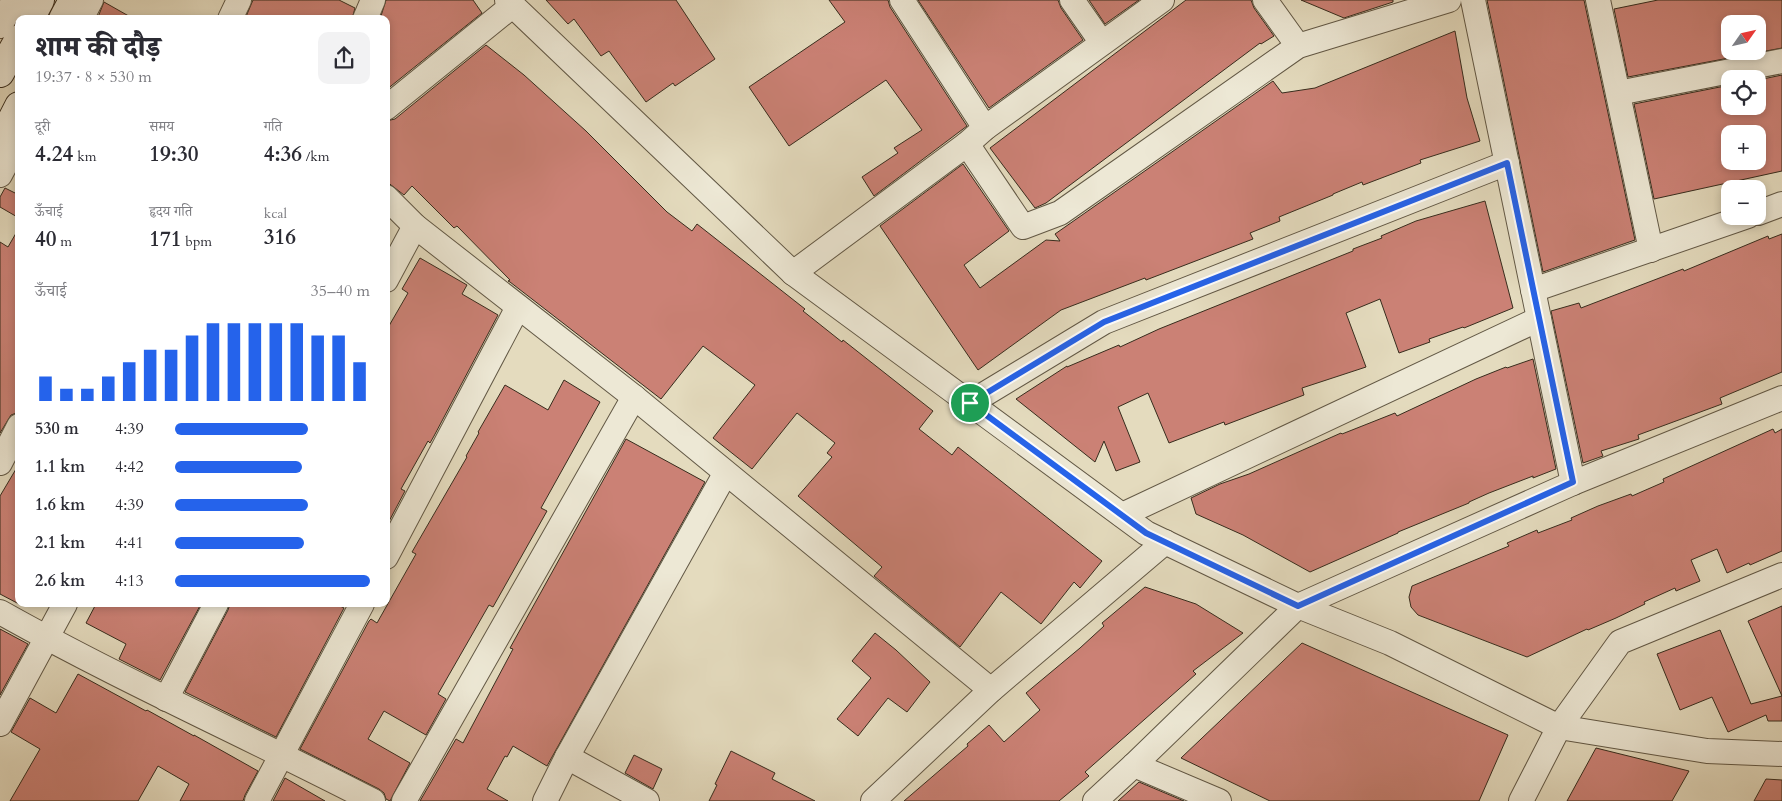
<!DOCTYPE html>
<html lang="hi">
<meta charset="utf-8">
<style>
:root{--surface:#fff;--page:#f2f2f3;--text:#2b2b33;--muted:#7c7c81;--accent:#2563eb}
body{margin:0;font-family:Cardo,"Noto Serif Devanagari",serif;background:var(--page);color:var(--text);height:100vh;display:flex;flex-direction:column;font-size:19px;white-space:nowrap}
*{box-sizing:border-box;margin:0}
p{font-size:16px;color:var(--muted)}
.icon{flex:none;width:28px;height:28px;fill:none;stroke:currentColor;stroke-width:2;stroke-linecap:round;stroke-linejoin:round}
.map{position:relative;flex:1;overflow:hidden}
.details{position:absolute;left:15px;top:15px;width:375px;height:592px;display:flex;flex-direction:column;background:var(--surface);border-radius:10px;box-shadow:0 2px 8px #0003}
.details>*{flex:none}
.needle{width:32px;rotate:56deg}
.buttons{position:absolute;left:1721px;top:15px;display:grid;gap:10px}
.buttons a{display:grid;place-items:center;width:45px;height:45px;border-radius:10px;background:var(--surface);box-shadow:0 2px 8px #0003;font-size:25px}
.pin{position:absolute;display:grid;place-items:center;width:42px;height:42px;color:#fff;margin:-21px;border:2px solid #fff;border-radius:50%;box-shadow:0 1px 5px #0007}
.round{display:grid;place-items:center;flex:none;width:52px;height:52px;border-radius:10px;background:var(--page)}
.summary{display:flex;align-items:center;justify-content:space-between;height:85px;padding:0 20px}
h1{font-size:28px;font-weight:800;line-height:38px}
.stats{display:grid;grid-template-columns:repeat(3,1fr);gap:8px;height:85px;padding:5px 20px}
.stats div{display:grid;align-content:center}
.stats b{font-size:21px;font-weight:800}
.stats small{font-size:14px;font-weight:400}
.stats p{font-size:14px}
.chart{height:140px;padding:10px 20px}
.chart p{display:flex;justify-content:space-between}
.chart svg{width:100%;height:90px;margin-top:5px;stroke:var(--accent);stroke-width:6}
ul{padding:0 20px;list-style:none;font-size:16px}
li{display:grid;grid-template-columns:80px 60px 1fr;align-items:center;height:38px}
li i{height:12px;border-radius:6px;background:var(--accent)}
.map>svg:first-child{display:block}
.building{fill:#cb8175;stroke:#372c1d;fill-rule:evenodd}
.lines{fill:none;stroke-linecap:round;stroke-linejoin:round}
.minor-casing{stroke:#625845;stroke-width:26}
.secondary-casing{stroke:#372c1d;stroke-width:30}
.minor{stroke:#ede8d5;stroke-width:24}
.secondary{stroke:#ede8d5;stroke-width:28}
.route-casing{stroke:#fff;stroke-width:10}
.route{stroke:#2563eb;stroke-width:6}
</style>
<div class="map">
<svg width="1782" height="801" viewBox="0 0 1782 801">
<rect width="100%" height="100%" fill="#e4dbbe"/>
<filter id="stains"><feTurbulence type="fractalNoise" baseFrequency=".004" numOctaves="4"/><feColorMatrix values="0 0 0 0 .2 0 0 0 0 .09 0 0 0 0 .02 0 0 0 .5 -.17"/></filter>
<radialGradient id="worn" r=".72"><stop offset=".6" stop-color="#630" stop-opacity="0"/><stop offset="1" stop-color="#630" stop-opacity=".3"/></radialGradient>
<g class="building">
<path d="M253,0h86l16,8 -3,11h-107z"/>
<path d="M386,0h87l9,13 -96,77v-71h-6z"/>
<path d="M546,0h130l39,59 -40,27 -2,-3 -27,19 -37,-51 -8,5 -27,-37 -6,5z"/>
<path d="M829,0h59l2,7 77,119 -93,70 -12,-19 36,-24 -4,-5 28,-18 -36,-50 -97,66 -40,-59 96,-65z"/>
<path d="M918,0h140l3,8 22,32 -94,68z"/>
<path d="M1089,0h50l-34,24z"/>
<path d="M1186,0h65l3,8 20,28 -13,8 -1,-1 -214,160 -11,5 -45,-60z"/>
<path d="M1301,0h92v2l-49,16z"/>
<path d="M1487,0h97l51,240 -92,32z"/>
<path d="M1658,0h124v48l-154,29 -14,-68zM1730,24h28v27h-28z"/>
<path d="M104,2l30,17h-33l-3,-2z"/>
<path d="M1455,31l12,67 13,43 -60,19 1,3 -58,22 -1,-3 -29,12v1l-54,22 1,4 -30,12 3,6 -107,41 -1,-2 -84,32 -83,60 -98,-144 83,-62 46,67 -45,34 16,23 66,-48 14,1 -5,-7 218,-153 9,12 33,-5z"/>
<path d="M486,45l38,30 62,56 81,81 25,19 5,-7 108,85 -2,2 39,31 1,-2 90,71 -14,18 33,26 6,-8 144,114 -22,27 -6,-6 -33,42 -40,-32 -41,55 -86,-71 8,-9 -84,-71 34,-39 -5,-4 8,-10 -38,-30 -45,56 -39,-31 42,-53 -52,-39 -42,53 -151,-117 -2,-1 2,-1 -53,-54 -3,2 -42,-42 -8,9 -13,-10 -5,-5v-59l9,-2z"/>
<path d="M1782,75v96l-128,28 -20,-95 96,-19v21h28v-26zM1730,134h28v27h-28z"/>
<path d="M5,188l14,7v23l-19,-11v-10z"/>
<path d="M1485,201l28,107 -49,20 -1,-1 -34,12 1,3 -31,11 -19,-54 -34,14 20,54 -64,21 2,7 -79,30 -1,-3 -55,21 -21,-50 -30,14 22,55 -24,9 -12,-30 -9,21 -79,-63 51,-33v1l52,-22 1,2 39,-18 194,-78v-2l29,-11 -1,-2 35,-15z"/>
<path d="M19,228v184l-8,3 -11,18v-191l8,5z"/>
<path d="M1782,234v138l-62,26 2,6 -84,31 1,4 -38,12 2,5 -20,7 -32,-152 28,-8 2,5 102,-39 1,2 84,-35 1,3z"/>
<path d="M420,258l47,27 -5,9 36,21 -64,121 -4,7 -2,-2 -27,48 4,2 -19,36v-196l22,-38 -6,-4z"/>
<path d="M1533,359l23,110 -23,9v-2l-44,17 -20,9v1l-71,29v1l-88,39 -67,-37 -47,-21 -5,-16 29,-14 29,-10 92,-41 1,1 53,-21 2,3 79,-37 30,-12 1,1z"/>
<path d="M564,380l36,22 -59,106 6,3 -54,96 -4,-2 -51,89 8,5 -20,36 -42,-24 -16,28 42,24 -20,38 -4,-2 -2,-6 -5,-4 -79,-40 69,-128 2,-2 6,4 39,-69 -4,-2 55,-95 -1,-1 13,-23 -1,-1 27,-47 43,25z"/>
<path d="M1773,429l2,4 7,-4v122l-32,14 -1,-2 -22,10 -10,-24 -26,11 9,21 -24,10 -1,-3 -31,14 1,2 -29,14 -28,12 -1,-1 -60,28 -109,-42 -7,-8 -2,-10 3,-11 97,-40 -2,-3 30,-13 1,3 34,-13 -1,-2 27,-12 33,-12 1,2 32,-14 -1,-3z"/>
<path d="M626,439l79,43 -158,284 -34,-20 -6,11 -2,-1 -18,33 21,12h-88l36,-62 7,4 50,-94 -3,-1z"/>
<path d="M19,464v140l-19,-10v-98z"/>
<path d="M1145,587l51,17 47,29 -50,38 3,3 -111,98 4,4 -30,25h-155l64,-55 -1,-2 22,-19 15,17 36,-32 -14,-17 54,-45 24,-22 -2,-3z"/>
<path d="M96,604h105l-41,76 -41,-21 7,-15 -40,-21z"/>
<path d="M230,604h106l8,4 -68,129 -91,-45 43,-82z"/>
<path d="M1782,606v90l-34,-75z"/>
<path d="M0,629l28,15 -28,51z"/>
<path d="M1720,630l31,74 31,-8v25h-14l-2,-6 -38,17 -16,-35 -32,13 -23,-56z"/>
<path d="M875,633l21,17 34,32 -23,30 -19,-14 -30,38 -21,-17 34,-41 -19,-17z"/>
<path d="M1302,643l206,92 -29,66h-209l-89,-43z"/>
<path d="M78,674l68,37 1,-1 47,26v-1l64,36 -13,24 -2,6h-63l9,-17 -31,-18 -20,35h-128l30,-52 -29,-17 19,-34 26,15z"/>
<path d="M1596,748l93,23 -17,30h-105z"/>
<path d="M731,751l44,22 -3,6 43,22h-106l8,-16 -2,-1z"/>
<path d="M634,755l28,14 -9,20 -28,-16z"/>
<path d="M285,778l40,23h-52z"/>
<path d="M1766,779l16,1v21h-28z"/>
<path d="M1139,782l45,19h-66z"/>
</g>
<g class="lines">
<g class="minor-casing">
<g id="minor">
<path d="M507,0l286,273 353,260 152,73 92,37 169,84 148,24 75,3"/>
<path d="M902,0l83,128"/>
<path d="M1072,0l30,43"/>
<path d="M1265,0l33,46"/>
<path d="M1473,0l100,483"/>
<path d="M1598,0l53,250"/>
<path d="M81,19l10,-19"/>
<path d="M230,19l9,-19"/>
<path d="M365,19l8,-19"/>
<path d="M0,26l14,-26"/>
<path d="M1618,93l164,-32"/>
<path d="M386,108l126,-102"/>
<path d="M967,144l56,83 37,-14 238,-167 151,-46"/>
<path d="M0,175l19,-36"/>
<path d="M386,197l29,29 219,171 357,293"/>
<path d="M1758,213l24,-9"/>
<path d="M793,273l174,-129 18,-16 177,-128"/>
<path d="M386,280l29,-54"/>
<path d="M1533,290l215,-74"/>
<path d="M970,403l134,-81 403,-159"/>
<path d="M0,463l19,-37"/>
<path d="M1122,515l417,-196"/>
<path d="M386,557l132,-250"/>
<path d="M0,612c121,68 249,125 373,189"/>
<path d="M166,699l50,-95"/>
<path d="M0,724l65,-120"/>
<path d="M567,757l80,44"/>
<path d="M1134,765l85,36"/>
<path d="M257,801l105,-197"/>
<path d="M404,801l230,-404"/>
<path d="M545,801l22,-44 158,-283"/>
<path d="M873,801l118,-111 174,-148"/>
<path d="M1095,801l39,-36 164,-159 275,-123 209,-85"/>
<path d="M1521,801l38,-74 61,-85 162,-67"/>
</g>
</g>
<g class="secondary-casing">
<g id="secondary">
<path d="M30,19l10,-19"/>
<path d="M63,19l10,-19"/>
<path d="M0,73l19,-34"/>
<path d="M0,143l19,-37"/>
</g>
</g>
<use href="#minor" class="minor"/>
<use href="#secondary" class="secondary"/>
</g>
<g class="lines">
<g class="route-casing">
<path id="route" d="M1507,163l66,319 -275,124 -152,-73 -176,-130 134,-81z"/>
</g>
<use href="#route" class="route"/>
</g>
<rect width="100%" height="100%" filter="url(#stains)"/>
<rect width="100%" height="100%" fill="url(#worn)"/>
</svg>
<div class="buttons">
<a><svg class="needle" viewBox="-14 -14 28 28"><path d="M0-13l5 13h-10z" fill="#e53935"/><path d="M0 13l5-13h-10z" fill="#7c7c81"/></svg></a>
<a><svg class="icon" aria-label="locate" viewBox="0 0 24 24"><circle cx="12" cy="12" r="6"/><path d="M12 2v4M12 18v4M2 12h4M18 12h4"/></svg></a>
<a>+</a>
<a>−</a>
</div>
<div class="pin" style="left:970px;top:403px;background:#1e9e55"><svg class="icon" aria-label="arrive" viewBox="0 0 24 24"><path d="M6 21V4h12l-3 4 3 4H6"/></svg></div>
<section class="details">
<div class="summary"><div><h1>शाम की दौड़</h1><p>19:37 · 8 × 530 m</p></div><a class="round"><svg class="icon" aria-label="share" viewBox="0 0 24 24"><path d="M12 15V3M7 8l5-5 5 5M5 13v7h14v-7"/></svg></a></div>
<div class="stats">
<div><p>दूरी</p><b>4.24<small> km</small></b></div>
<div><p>समय</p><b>19:30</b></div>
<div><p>गति</p><b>4:36<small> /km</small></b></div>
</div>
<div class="stats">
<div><p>ऊँचाई</p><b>40<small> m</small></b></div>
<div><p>हृदय गति</p><b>171<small> bpm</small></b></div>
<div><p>kcal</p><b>316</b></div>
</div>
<div class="chart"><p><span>ऊँचाई</span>35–40 m</p>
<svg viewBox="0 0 160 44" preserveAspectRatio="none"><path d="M5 44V32M15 44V38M25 44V38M35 44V32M45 44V25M55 44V19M65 44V19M75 44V12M85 44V6M95 44V6M105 44V6M115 44V6M125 44V6M135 44V12M145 44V12M155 44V25"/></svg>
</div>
<ul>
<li><b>530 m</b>4:39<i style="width:68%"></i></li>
<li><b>1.1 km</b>4:42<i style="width:65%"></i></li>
<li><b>1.6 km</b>4:39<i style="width:68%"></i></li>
<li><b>2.1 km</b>4:41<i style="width:66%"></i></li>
<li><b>2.6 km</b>4:13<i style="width:100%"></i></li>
</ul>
</section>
</div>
